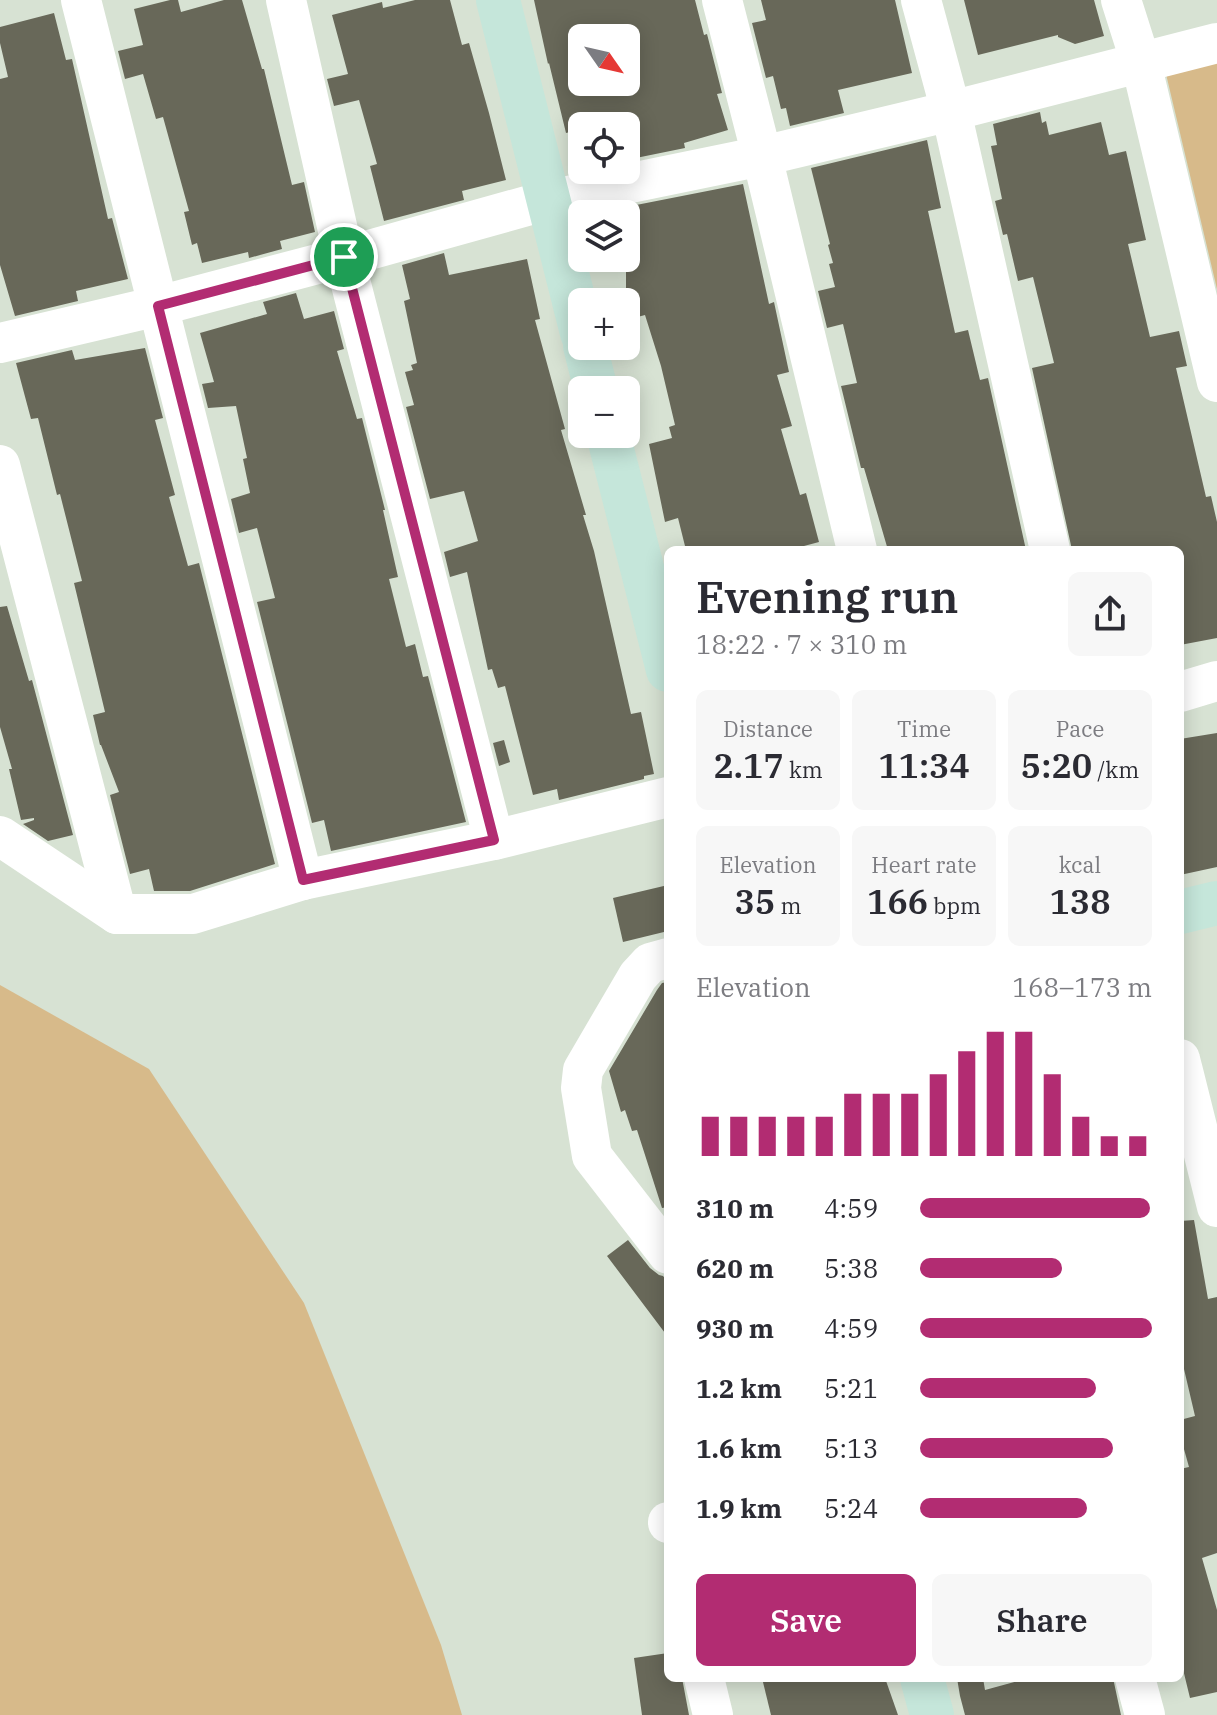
<!DOCTYPE html>
<meta charset="utf-8">
<style>
:root{--surface:#fff;--page:#f7f7f7;--text:#2b2b33;--muted:#7c7c81;--accent:#b22c72}
body{margin:0;font-family:"IBM Plex Serif",serif;background:var(--page);color:var(--text);height:100vh;display:flex;flex-direction:column;font-size:30px;white-space:nowrap}
*{box-sizing:border-box;margin:0}
p{font-size:26px;color:var(--muted)}
.icon{flex:none;width:44px;height:44px;fill:none;stroke:currentColor;stroke-width:2;stroke-linecap:round;stroke-linejoin:round}
.map{position:relative;flex:1;overflow:hidden}
.sheet{position:absolute;left:664px;top:546px;width:520px;height:1136px;display:flex;flex-direction:column;background:var(--surface);border-radius:12px;box-shadow:0 4px 20px #0003}
.sheet>*{flex:none}
.needle{width:52px;rotate:124deg}
.buttons{position:absolute;left:568px;top:24px;display:grid;gap:16px}
.buttons a{display:grid;place-items:center;width:72px;height:72px;border-radius:12px;background:var(--surface);box-shadow:0 4px 20px #0003;font-size:40px}
.pin{position:absolute;display:grid;place-items:center;width:68px;height:68px;color:#fff;margin:-34px;border:4px solid #fff;border-radius:50%;box-shadow:0 2px 8px #0007}
.round{display:grid;place-items:center;flex:none;width:84px;height:84px;border-radius:12px;background:var(--page)}
.summary{display:flex;align-items:center;justify-content:space-between;height:136px;padding:0 32px}
h1{font-size:44px;font-weight:600;line-height:60px}
.metrics{display:grid;grid-template-columns:repeat(3,1fr);gap:12px;height:136px;padding:8px 32px}
.metrics div{display:grid;align-content:center;border-radius:12px;background:var(--page);text-align:center}
.metrics b{font-size:34px;font-weight:600}
.metrics small{font-size:22px;font-weight:400}
.metrics p{font-size:22px}
.chart{height:224px;padding:16px 32px}
.chart p{display:flex;justify-content:space-between}
.chart svg{width:100%;height:144px;margin-top:8px;stroke:var(--accent);stroke-width:6}
.primary-button{display:flex;gap:16px;margin-top:auto;padding:16px 32px}
.primary-button a{flex:1;height:92px;border-radius:12px;background:var(--accent);color:#fff;font-size:32px;font-weight:600;line-height:92px;text-align:center}
.primary-button a+a{background:var(--page);color:var(--text)}
ul{padding:0 32px;list-style:none;font-size:26px}
li{display:grid;grid-template-columns:128px 96px 1fr;align-items:center;height:60px}
li i{height:20px;border-radius:10px;background:var(--accent)}
.map>svg:first-child{display:block}
.green{fill:#d7ba8a}
.building{fill:#686859;fill-rule:evenodd}
.lines{fill:none;stroke-linecap:round;stroke-linejoin:round}
.street{stroke:#fff;stroke-width:40}
.secondary{stroke:#c5e6da;stroke-width:44}
.route-casing{stroke:#fff;stroke-width:16}
.route{stroke:#b22c72;stroke-width:10}
</style>
<div class="map">
<svg width="1217" height="1715" viewBox="0 0 1217 1715">
<rect width="100%" height="100%" fill="#d7e2d3"/>
<g class="green">
<path d="M1217,62v227l-51,-215z"/>
<path d="M0,985l149,84 155,234 137,342 21,70h-462z"/>
</g>
<g class="building">
<path d="M170,0h8l3,12 43,-12h18l20,69h2l28,116 12,-3 11,50 -35,9 2,8 -33,9 -1,-6 -46,11 -5,-20 -5,2 -8,-33 5,-1 -26,-94 -7,2 -13,-45 -18,5 -7,-28 25,-6 -9,-36z"/>
<path d="M415,0h35l12,45 7,-2 20,70 17,67 -44,11 2,9 -80,21 -14,-55 7,-2 -18,-64 -25,6 -7,-27 21,-5 -16,-59 50,-13 1,6z"/>
<path d="M534,0h161l9,35 3,-1 15,59 -5,1 11,36 -44,13 1,5 -59,12v-34h-44v3l-16,4 -17,-70 -1,1zM582,38h44v44h-44z"/>
<path d="M761,0h134l17,73 -74,17 6,23 -54,13 -4,-18 -5,1 -8,-33 -7,2 -14,-55 14,-3z"/>
<path d="M964,0h130l10,36 -29,8 -17,-7v-2l-80,20z"/>
<path d="M54,13l12,47 6,-1 36,160 4,-1 16,61 -52,12 2,10 -63,15 -15,-51v-186l8,-2 -8,-34v-16z"/>
<path d="M1040,112l2,11 4,-2 3,14 52,-13 8,33 17,-4 20,89 -18,4 22,93 29,-6 8,35 -11,2 30,129 5,-1 6,26v116l-37,7v-95h-108l-40,-182 22,-5 -21,-86 -15,4 -11,-47 -4,1 -8,-34 7,-2 -11,-53 6,-1 -4,-21z"/>
<path d="M927,140l14,68 -13,3 27,122 13,-3 12,50 8,-2 38,172h-138l-24,-82h-3l-20,-82 16,-3 -14,-59 -16,4 -9,-37 17,-4 -6,-23 4,-1 -5,-18 2,-1 -19,-76z"/>
<path d="M743,184l26,120 5,-2 15,70 -12,3 15,51 -11,3 19,66 6,-2 13,49 -30,8h-103l-8,-32 -13,4 -16,-78 23,-6 -3,-11 6,-2 -14,-59 -16,-51 -19,5v-113z"/>
<path d="M444,253l5,22 78,-16 13,60 -5,1 30,109 -4,1 25,85h-3l11,36 37,163 10,-2 13,62 -10,2v3l-85,21 -2,-11 -24,6 -28,-109 -7,2 -6,-19 -4,1 -21,-98 -17,5 -6,-25 34,-11 -14,-50 -34,8 -24,-92 8,-2 -9,-33 8,-2 -2,-5 6,-2 -13,-62 6,-2 -8,-34z"/>
<path d="M296,293l8,26 30,-8 10,38 -7,2 20,68 5,-1 23,92h-2l15,67 -9,2 17,68 9,-3 8,33 5,-1 38,146 -135,29 -7,-31 -12,3 -55,-221 18,-4 -18,-70 -18,5 -8,-34 19,-6 -7,-34 4,-1 -11,-52 -28,2 -6,-24 12,-2 -14,-49 67,-19 -4,-12z"/>
<path d="M145,348l18,70 -8,2 20,75 -6,2 19,69 11,-3 76,301 -85,27h-36l-5,-22 -19,5 -20,-79 9,-3 -18,-47h-1l-7,-30 12,-3 -31,-129 8,-2 -22,-87 -3,1 -19,-77 -7,1 -15,-56 56,-13 3,10z"/>
<path d="M7,606l22,75 3,-1 41,155 -25,6 -25,-17 11,-4v-2l-13,2 -12,-51h3l-12,-42v-120z"/>
<path d="M1217,733v134l-37,8v-136z"/>
<path d="M504,740l6,22 -11,4 -6,-23z"/>
<path d="M668,885v46l-45,11 -10,-44z"/>
<path d="M668,982v225l-6,1 -25,-78 -5,1 -7,-21 -4,2 -12,-41 48,-81 5,-7z"/>
<path d="M1194,1220l14,79 9,-2v256l-15,5 15,52v82l-27,6 -10,-41v-188l9,-2 -9,-32v-15l15,-4 -15,-64v-131z"/>
<path d="M628,1240l22,28 9,7 4,1 5,6v55l-61,-81z"/>
<path d="M668,1653v25h14l7,37h-47l-8,-57z"/>
<path d="M762,1678h123l13,37h-127z"/>
<path d="M957,1678h26l2,12 44,-12h84l8,37h-156l-5,-19z"/>
</g>
<g class="lines">
<g class="street">
<path d="M81,0l222,880"/>
<path d="M286,0l58,257 150,583"/>
<path d="M722,0l40,156 95,394"/>
<path d="M921,0l30,111 99,439"/>
<path d="M1121,0l20,63 76,319"/>
<path d="M0,343l158,-37 186,-49 204,-57 214,-44 189,-45 266,-68"/>
<path d="M0,465l117,449"/>
<path d="M1180,692l37,-11"/>
<path d="M0,836l117,78h76l110,-34 191,-40 174,-43"/>
<path d="M668,958l-18,5 -12,13 -55,94 -2,18 11,68 76,98"/>
<path d="M1180,1059l37,148"/>
<path d="M668,1522v1"/>
<path d="M704,1678l9,37"/>
<path d="M1135,1678l10,37"/>
</g>
<g class="secondary">
<path d="M498,0l84,333"/>
<path d="M585,346l11,44"/>
<path d="M608,434l60,236"/>
<path d="M1180,912l37,-9"/>
<path d="M922,1678l10,37"/>
</g>
</g>
<g class="lines">
<g class="route-casing">
<path id="route" d="M344,257l150,583 -191,40 -145,-574z"/>
</g>
<use href="#route" class="route"/>
</g>
</svg>
<div class="buttons">
<a><svg class="needle" viewBox="-14 -14 28 28"><path d="M0-13l5 13h-10z" fill="#e53935"/><path d="M0 13l5-13h-10z" fill="#7c7c81"/></svg></a>
<a><svg class="icon" aria-label="locate" viewBox="0 0 24 24"><circle cx="12" cy="12" r="6"/><path d="M12 2v4M12 18v4M2 12h4M18 12h4"/></svg></a>
<a><svg class="icon" aria-label="layers" viewBox="0 0 24 24"><path d="M12 4l9 5-9 5-9-5zM3 14l9 5 9-5"/></svg></a>
<a>+</a>
<a>−</a>
</div>
<div class="pin" style="left:344px;top:257px;background:#1e9e55"><svg class="icon" aria-label="arrive" viewBox="0 0 24 24"><path d="M6 21V4h12l-3 4 3 4H6"/></svg></div>
<section class="sheet">
<div class="summary"><div><h1>Evening run</h1><p>18:22 · 7 × 310 m</p></div><a class="round"><svg class="icon" aria-label="share" viewBox="0 0 24 24"><path d="M12 15V3M7 8l5-5 5 5M5 13v7h14v-7"/></svg></a></div>
<div class="metrics">
<div><p>Distance</p><b>2.17<small> km</small></b></div>
<div><p>Time</p><b>11:34</b></div>
<div><p>Pace</p><b>5:20<small> /km</small></b></div>
</div>
<div class="metrics">
<div><p>Elevation</p><b>35<small> m</small></b></div>
<div><p>Heart rate</p><b>166<small> bpm</small></b></div>
<div><p>kcal</p><b>138</b></div>
</div>
<div class="chart"><p><span>Elevation</span>168–173 m</p>
<svg viewBox="0 0 160 44" preserveAspectRatio="none"><path d="M5 44V32M15 44V32M25 44V32M35 44V32M45 44V32M55 44V25M65 44V25M75 44V25M85 44V19M95 44V12M105 44V6M115 44V6M125 44V19M135 44V32M145 44V38M155 44V38"/></svg>
</div>
<ul>
<li><b>310 m</b>4:59<i style="width:99%"></i></li>
<li><b>620 m</b>5:38<i style="width:61%"></i></li>
<li><b>930 m</b>4:59<i style="width:100%"></i></li>
<li><b>1.2 km</b>5:21<i style="width:76%"></i></li>
<li><b>1.6 km</b>5:13<i style="width:83%"></i></li>
<li><b>1.9 km</b>5:24<i style="width:72%"></i></li>
</ul>
<div class="primary-button"><a>Save</a><a>Share</a></div>
</section>
</div>
